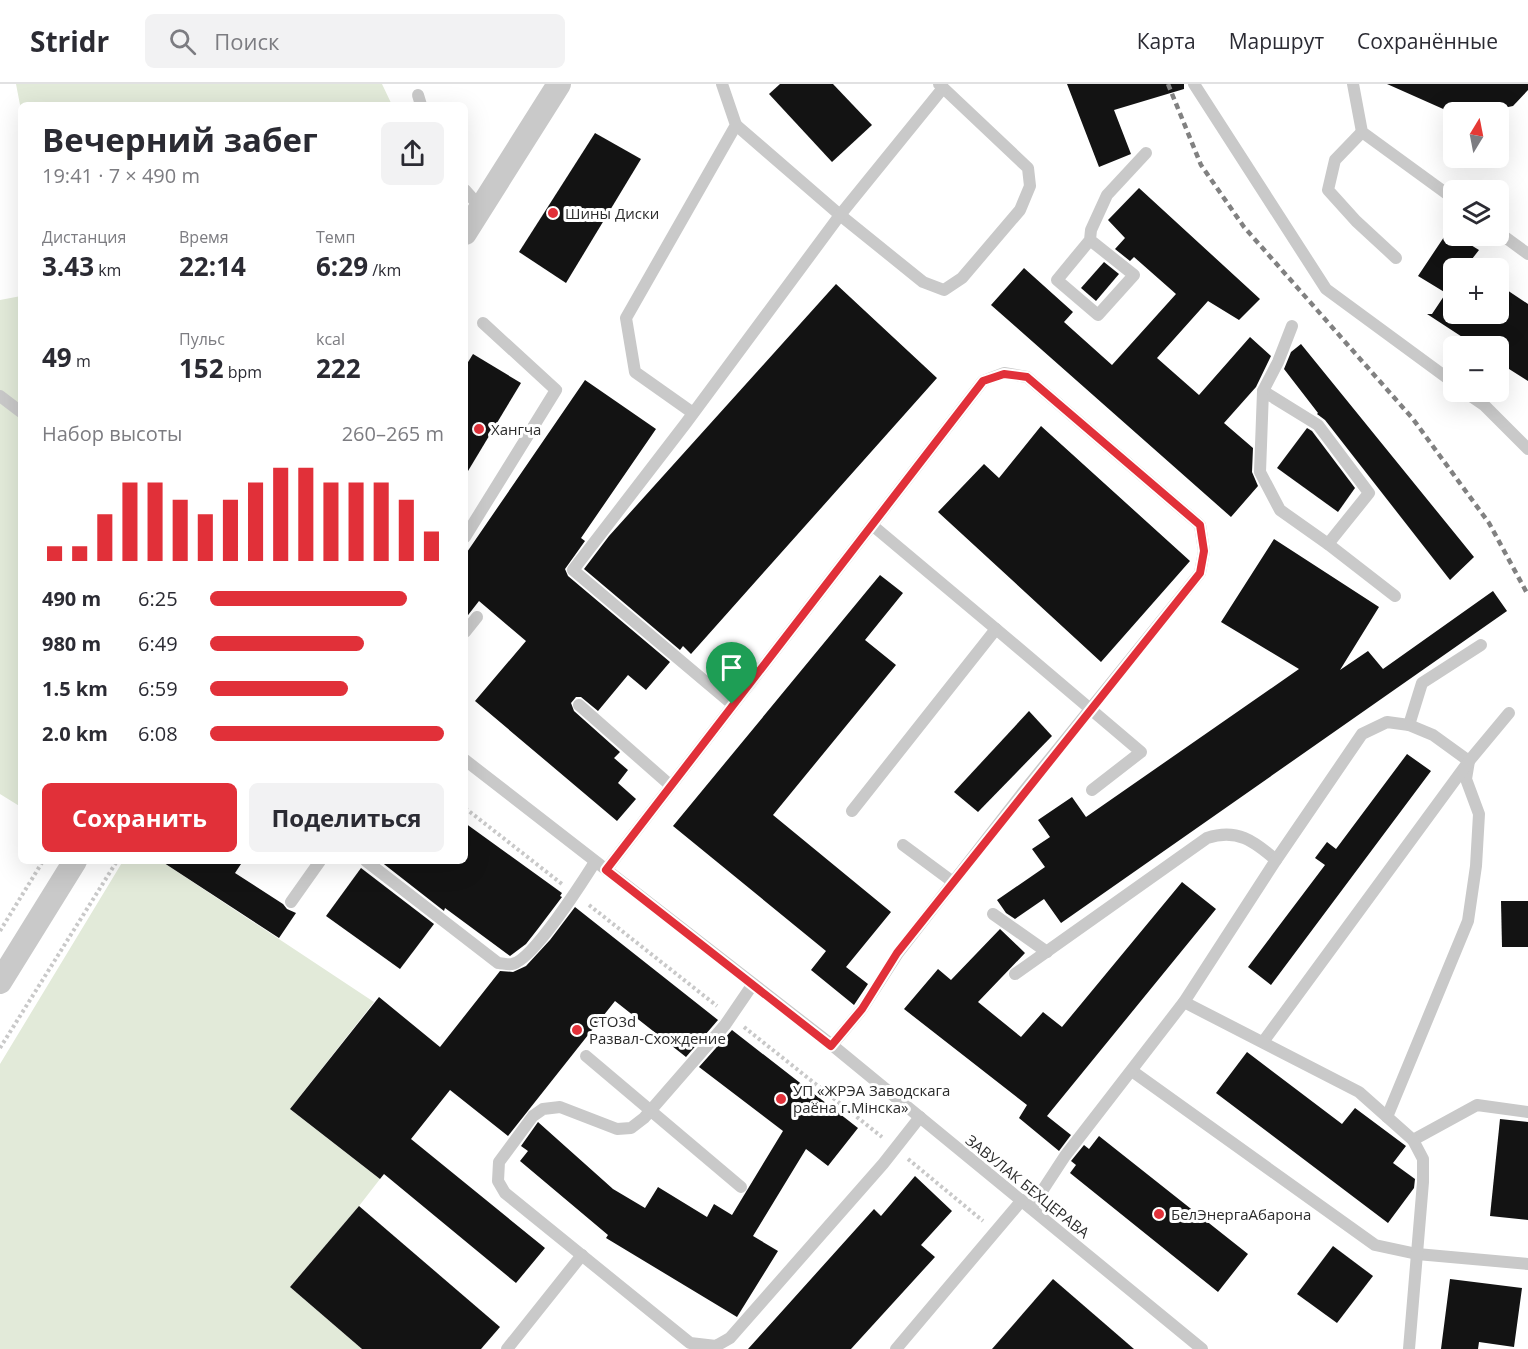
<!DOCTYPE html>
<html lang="ru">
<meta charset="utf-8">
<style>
:root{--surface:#fff;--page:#f2f2f3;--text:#2b2b33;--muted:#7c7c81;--line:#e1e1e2;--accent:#e13039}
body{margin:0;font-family:"Open Sans",sans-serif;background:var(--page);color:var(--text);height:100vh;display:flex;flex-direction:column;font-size:22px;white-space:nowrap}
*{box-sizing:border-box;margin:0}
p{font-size:20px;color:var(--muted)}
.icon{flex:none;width:33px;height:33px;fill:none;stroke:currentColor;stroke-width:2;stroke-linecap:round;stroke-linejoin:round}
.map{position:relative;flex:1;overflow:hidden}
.panel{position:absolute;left:18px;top:18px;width:450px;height:762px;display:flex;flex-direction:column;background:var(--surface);border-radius:9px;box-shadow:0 6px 24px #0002}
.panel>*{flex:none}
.needle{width:39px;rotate:10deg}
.fabs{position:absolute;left:1443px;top:18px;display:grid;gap:12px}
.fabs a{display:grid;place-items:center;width:66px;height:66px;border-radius:9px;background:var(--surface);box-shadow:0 6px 24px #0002;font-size:30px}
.pin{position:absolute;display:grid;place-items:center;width:51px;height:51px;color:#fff;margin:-62px -26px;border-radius:50% 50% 50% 0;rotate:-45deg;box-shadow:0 0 6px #0007}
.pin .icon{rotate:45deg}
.round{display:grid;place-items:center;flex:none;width:63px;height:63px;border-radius:9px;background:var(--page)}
.head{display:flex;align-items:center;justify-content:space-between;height:102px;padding:0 24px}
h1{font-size:33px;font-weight:700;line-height:45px}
.stats{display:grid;grid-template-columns:repeat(3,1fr);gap:9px;height:102px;padding:6px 24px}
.stats div{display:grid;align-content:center}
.stats b{font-size:26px;font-weight:700}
.stats small{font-size:16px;font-weight:400}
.stats p{font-size:16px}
.chart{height:168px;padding:12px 24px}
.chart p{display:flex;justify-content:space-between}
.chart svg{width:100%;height:108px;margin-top:6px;stroke:var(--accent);stroke-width:6}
.cta{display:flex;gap:12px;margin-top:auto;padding:12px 24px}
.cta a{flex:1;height:69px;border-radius:9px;background:var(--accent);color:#fff;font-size:24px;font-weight:700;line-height:69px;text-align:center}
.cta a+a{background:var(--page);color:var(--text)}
ul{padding:0 24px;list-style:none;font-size:20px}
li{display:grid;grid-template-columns:96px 72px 1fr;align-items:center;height:45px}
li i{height:15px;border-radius:8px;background:var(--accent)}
header{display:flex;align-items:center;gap:36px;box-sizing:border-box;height:84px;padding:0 30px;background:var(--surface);border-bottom:2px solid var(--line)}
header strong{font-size:28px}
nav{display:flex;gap:33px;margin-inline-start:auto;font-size:21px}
.search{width:420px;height:54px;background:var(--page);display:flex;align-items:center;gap:15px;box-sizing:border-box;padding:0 21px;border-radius:9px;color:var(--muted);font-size:22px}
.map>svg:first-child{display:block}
.green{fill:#e2ead9}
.building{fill:#131313}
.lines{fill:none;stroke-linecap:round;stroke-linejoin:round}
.path{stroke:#c9c9c9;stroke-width:4;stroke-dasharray:3 3;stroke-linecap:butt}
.service{stroke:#c9c9c9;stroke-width:12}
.minor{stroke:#c9c9c9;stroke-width:24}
.rail{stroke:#818181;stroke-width:4.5;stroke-dasharray:6 4.5;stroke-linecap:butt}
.route-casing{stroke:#fff;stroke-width:12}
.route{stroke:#e13039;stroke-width:8}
.poi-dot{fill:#e13039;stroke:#fff;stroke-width:2}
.labels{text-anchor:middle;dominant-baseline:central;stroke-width:6;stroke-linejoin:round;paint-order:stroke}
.poi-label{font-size:15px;fill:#2c2c2c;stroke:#fff;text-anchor:start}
.street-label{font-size:15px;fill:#2c2c2c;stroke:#fff}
</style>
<header>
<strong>Stridr</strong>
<div class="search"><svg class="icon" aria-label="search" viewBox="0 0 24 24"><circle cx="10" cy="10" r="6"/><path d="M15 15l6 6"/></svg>Поиск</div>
<nav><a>Карта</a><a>Маршрут</a><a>Сохранённые</a></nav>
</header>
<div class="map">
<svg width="1528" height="1265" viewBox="0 0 1528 1265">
<rect width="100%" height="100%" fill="#fff"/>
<g class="green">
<path d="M16,0h366l10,21h-371v5z"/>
<path d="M21,212v511l-21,-13v-494z"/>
<path d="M123,777h38l213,141 -84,107 90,70 -21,27 -69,81 72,62h-362v-285z"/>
</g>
<g class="building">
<path d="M780,0h53l39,41 -40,37 -63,-68z"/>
<path d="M1067,0h117v5l-70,21 17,44 -32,13z"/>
<path d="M1387,0h141v6l-15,16 -29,6h-34z"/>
<path d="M595,49l46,26 -75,124 -47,-31z"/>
<path d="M1139,104l121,111 -21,21 -31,-19 -51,57 42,37 51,-58 21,19 -15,31 -32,36 29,25 -1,24 6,14 -27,31 -240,-212 33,-37 49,44 -9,10 48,43 64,-71 -42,-37 -4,4 -15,-12 10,-11 -17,-18z"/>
<path d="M1448,147l31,19 -14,18h-11v46h44v-30l30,20v77l-30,-19v-16h-22l-49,-32h5l14,-21 -28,-17z"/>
<path d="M1104,178l15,12 -23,27 -15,-13z"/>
<path d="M836,200l101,94 -246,276 -8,-8 -3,4 -96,-81 25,-33z"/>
<path d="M1301,260l173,213 -24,23 -125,-160 -8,-6 1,-1 -34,-44 7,-17z"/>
<path d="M473,270l48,29 -56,93v-109z"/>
<path d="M585,296l71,49 -75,109 4,3 -20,28 3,7 102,86 -24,28 -18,-15 -30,36 -17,-14h-5l-5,6 3,8 46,41 -6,6 14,12 -10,13 18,16 -19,22 -142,-120 51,-60 -47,-40 -14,18v-64z"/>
<path d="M1041,342l149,135 -89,101 -163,-150 46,-48 15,14z"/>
<path d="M1307,344l5,3 43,57 -17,24 -61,-44z"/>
<path d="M1274,455l105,68 -39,63 28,-19 15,18 110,-78 14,20 -446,312 -17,-24 -29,20 -9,-6 -9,-13 48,-33 -13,-18 18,-12 -12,-17 34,-23 14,20 213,-148 -78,-47z"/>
<path d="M880,491l23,18 -38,47 31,25 -123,150 118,97 -45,55 22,17 -14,21 -43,-35 15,-19 -153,-125z"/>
<path d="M1029,627l23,25 -74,76 -24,-20z"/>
<path d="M1407,670l24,17 -160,214 -23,-18 77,-102 -10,-7 12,-16 9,7z"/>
<path d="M465,739l97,70 -2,3 2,1 -25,33 -11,14 -16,12 -65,-48 -1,3 -64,-50h85z"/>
<path d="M161,777h82l-8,12 48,31 4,5 9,4 -17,25z"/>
<path d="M361,784l73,56 -34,45 -74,-53z"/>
<path d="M1182,798l34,27 -169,207 24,19 -12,16 -40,-33 8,-13 -123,-96 34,-40 13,11 49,-51 25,24 -47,49 43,35 22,-25 19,15z"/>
<path d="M1501,817h27v46h-26z"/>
<path d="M575,823l143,113 -32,37 -71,-56 -107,135 -58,-46 -39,49 134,109 -29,35 -132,-109 -4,5 -90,-70 89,-112 61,50 60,-76 13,1 13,-6 24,-26z"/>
<path d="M732,946l126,98 -30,38 -22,-17 -53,87 25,15 -41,66 -131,-79 2,-3 -88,-74 8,-10 -7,-5 17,-24 75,67 32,19 13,-21 49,30 7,-13 18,11 51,-84 -84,-64z"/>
<path d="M1247,968l95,72 13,-16 51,38 -13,17 22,16 -1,9 -26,35 -172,-130z"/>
<path d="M1500,1035l28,3v98l-38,-4z"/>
<path d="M1099,1052l149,118 -30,38 -148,-119 6,-8 -5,-4 13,-16 5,4z"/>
<path d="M915,1092l37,35 -31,34 14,12 -84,92h-103l126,-140 7,7z"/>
<path d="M359,1122l141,121 -19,22h-119l-72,-62z"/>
<path d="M1333,1162l40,30 -36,47 -40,-29z"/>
<path d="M1053,1195l81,70h-142z"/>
<path d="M1450,1195l72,9 -8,59 -35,-5 -1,7h-37z"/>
</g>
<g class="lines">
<g class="path">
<path d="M465,724l97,76"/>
<path d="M589,821l128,101"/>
<path d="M0,847l43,-70"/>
<path d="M744,943l138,110"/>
<path d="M0,964l117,-187"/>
<path d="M908,1075l75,62"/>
</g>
<g class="service">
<path d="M1194,0l132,205 128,94"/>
<path d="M1353,0l9,48 92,67"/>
<path d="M418,11l3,10"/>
<path d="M736,41l104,90 83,67 21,8 18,-12 58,-68 10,-24 -2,-18 -89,-84"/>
<path d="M1362,48l-27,28 -7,30 28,31 40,37"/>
<path d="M465,106l16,18"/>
<path d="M1498,148l30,22"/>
<path d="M1090,156l44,35 -36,40 -41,-35 33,-40 1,-10 16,-35 39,-42"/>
<path d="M1263,307l55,34 51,68 -41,51 -48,-34 -20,-38z"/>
<path d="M1263,307l15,-29 14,-36"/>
<path d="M1465,308l19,13 44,44"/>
<path d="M0,312l21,16"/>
<path d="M693,329l-58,-41 -9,-54 110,-193 -14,-41"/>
<path d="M872,441l124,104"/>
<path d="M465,453l91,-147 -73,-67"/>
<path d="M1328,460l67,52"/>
<path d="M465,548l12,-15"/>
<path d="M732,620l-159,-134 113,-147 154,-208 103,-127"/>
<path d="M579,621l91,80"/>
<path d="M1409,641l13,-42 59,-38"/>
<path d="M465,676l367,285 370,304"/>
<path d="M852,727l144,-182 145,123 -49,38"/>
<path d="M903,761l50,37"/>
<path d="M366,777l132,102c4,0 10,2 14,1 20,-3 71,-83 83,-102"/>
<path d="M606,786l377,-489 21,-8 23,4 173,148 4,26 -4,22 -176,218 -126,162 -36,56 -30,36"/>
<path d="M291,818l29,-41"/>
<path d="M993,830l54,38"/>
<path d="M1015,890l192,-136c30,-10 47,3 69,22"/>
<path d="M753,900l-28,41 -81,93 -13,10 -14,1 -57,-22 -17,2 -10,7 -34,46 -1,19 7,12 185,150 26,3 14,-8 153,-174 37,-47"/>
<path d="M1184,918l92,-142 86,-126 25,-12 22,3 24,10 36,26 -3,18 13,35 -3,52 -8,55 -81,196"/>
<path d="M1263,958l206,-281 40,-48"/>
<path d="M586,972l155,131"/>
<path d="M1132,987l243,174 42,9 111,10"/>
<path d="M1413,1056l64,-35 51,7"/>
<path d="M1031,1124l34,-52 119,-154 175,90 54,48 10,19v23l-14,167"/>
<path d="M507,1265l75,-94"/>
<path d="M896,1265l126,-149"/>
</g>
<g class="minor">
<path d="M465,149l94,-149"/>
<path d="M0,898l75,-121"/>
</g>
<path class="rail" d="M1168,0l33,81 43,62 169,192 76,104 39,72"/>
</g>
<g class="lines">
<g class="route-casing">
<path id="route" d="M1004,290l23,3 173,148 4,26 -4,22 -303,380 -35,56 -31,37 -225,-176 377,-489z"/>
</g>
<use href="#route" class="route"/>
</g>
<g class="poi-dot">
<circle cx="553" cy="129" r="6"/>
<circle cx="479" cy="345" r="6"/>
<circle cx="577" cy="946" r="6"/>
<circle cx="781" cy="1015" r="6"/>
<circle cx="1159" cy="1130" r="6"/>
</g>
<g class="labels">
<g class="poi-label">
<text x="565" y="129">Шины Диски</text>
<text x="491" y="345">Хангча</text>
<text x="589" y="937">СТО3d<tspan x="589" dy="17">Развал-Схождение</tspan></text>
<text x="793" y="1006">УП «ЖРЭА Заводскага<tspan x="793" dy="17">раёна г.Мінска»</tspan></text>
<text x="1171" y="1130">БелЭнергаАбарона</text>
</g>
<g class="street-label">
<text transform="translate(1028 1102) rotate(39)">ЗАВУЛАК БЕХЦЕРАВА</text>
</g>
</g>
</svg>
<div class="fabs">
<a><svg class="needle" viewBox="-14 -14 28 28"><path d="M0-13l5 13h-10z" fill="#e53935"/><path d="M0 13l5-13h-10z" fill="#7c7c81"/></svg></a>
<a><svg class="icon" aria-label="layers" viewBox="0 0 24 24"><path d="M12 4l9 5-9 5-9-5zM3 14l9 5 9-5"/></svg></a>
<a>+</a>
<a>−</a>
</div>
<div class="pin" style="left:732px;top:620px;background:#1e9e55"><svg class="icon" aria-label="arrive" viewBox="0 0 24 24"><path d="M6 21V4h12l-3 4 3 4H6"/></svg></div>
<section class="panel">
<div class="head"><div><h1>Вечерний забег</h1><p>19:41 · 7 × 490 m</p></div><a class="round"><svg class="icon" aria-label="share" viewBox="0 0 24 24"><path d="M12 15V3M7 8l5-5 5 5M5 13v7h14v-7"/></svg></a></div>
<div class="stats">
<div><p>Дистанция</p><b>3.43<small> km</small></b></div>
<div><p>Время</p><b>22:14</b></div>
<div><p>Темп</p><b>6:29<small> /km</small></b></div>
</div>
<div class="stats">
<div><b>49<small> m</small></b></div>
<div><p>Пульс</p><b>152<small> bpm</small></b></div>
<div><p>kcal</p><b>222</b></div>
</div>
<div class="chart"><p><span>Набор высоты</span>260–265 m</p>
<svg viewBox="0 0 160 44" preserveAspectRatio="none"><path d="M5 44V38M15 44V38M25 44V25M35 44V12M45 44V12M55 44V19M65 44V25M75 44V19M85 44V12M95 44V6M105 44V6M115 44V12M125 44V12M135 44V12M145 44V19M155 44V32"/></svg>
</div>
<ul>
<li><b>490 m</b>6:25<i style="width:84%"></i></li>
<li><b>980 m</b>6:49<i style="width:66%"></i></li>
<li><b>1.5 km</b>6:59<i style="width:59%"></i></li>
<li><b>2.0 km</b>6:08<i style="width:100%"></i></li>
</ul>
<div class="cta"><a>Сохранить</a><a>Поделиться</a></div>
</section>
</div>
